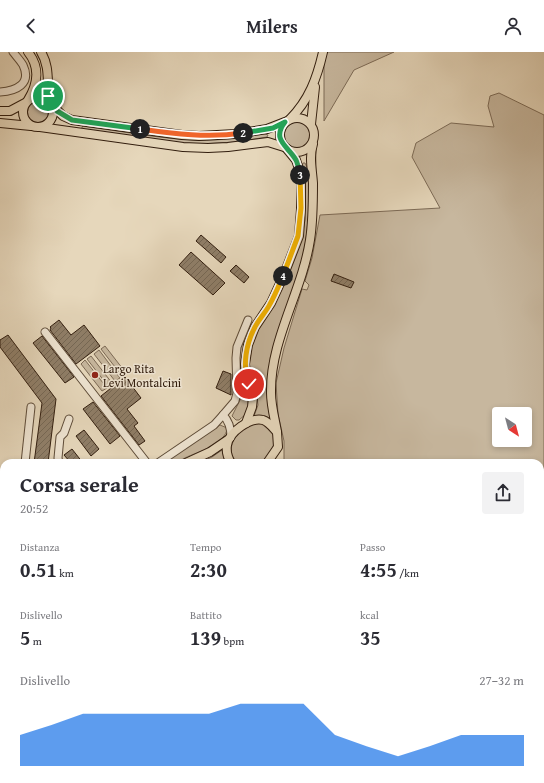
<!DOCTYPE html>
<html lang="it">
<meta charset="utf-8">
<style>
:root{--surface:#fff;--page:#f2f2f3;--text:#2b2b33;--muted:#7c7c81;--accent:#1a73e8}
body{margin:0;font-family:"Gentium Book Plus",serif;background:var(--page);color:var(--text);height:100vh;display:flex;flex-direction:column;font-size:15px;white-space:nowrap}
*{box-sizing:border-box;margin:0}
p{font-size:13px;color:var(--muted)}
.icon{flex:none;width:22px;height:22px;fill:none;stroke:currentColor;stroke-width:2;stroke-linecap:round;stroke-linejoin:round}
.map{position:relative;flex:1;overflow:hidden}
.drawer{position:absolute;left:0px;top:407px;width:544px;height:324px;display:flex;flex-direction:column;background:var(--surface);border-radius:12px 12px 0 0;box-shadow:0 2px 6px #0003}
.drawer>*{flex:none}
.needle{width:26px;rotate:144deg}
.tools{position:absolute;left:492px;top:355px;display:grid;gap:8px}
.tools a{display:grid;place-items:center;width:40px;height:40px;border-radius:4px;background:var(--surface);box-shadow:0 2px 6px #0003;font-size:20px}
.pin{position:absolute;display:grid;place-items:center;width:34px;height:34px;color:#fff;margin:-17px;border:2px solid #fff;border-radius:50%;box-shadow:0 1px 4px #0007}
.km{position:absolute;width:20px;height:20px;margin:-10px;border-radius:50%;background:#222;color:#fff;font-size:11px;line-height:20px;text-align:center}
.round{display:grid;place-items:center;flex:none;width:42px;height:42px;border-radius:4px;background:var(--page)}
.summary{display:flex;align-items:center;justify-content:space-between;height:68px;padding:0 20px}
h1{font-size:22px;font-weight:600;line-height:30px}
.figures{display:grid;grid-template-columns:repeat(3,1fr);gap:6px;height:68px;padding:4px 20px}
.figures div{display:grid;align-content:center}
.figures b{font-size:20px;font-weight:600}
.figures small{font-size:11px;font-weight:400}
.figures p{font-size:11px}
.chart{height:112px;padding:8px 20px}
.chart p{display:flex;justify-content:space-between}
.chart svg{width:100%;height:72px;margin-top:4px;fill:var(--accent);opacity:.7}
header{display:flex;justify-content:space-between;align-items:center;height:52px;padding:0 20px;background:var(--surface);font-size:18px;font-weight:600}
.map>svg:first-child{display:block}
.green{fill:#c7b79e;stroke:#7c6a56;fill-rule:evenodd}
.building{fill:url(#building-hatch);stroke:#311d0e}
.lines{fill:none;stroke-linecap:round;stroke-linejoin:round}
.minor-casing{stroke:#5e4c39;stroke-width:9}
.major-casing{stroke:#311d0e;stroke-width:10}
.minor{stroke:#efe5d3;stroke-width:7}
.major{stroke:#e6d7bb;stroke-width:8}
.split-1-casing{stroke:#fff;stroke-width:8}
.split-2-casing{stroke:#fff;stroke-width:8}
.split-3-casing{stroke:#fff;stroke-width:8}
.split-4-casing{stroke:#fff;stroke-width:8}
.split-5-casing{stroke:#fff;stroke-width:8}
.split-1{stroke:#22a559;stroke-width:5}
.split-2{stroke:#f0652b;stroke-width:5}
.split-3{stroke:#22a559;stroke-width:5}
.split-4{stroke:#f5b400;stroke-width:5}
.split-5{stroke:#f5b400;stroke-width:5}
.poi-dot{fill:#8f2418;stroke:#efe5d3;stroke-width:1.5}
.labels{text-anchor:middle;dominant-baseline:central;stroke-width:3;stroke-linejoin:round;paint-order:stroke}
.poi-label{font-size:12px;fill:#311d0e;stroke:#efe5d3;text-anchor:start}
</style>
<header><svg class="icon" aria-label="back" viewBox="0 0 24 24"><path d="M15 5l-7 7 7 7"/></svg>Milers<svg class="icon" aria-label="person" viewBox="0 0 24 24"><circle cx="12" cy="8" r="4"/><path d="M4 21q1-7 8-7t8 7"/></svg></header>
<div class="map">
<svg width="544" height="731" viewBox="0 0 544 731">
<defs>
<pattern id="building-hatch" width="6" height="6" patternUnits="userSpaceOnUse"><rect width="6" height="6" fill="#8f7e68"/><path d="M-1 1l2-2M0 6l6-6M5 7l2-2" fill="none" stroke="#756754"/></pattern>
</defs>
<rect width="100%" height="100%" fill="#e6d7bb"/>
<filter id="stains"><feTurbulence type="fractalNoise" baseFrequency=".005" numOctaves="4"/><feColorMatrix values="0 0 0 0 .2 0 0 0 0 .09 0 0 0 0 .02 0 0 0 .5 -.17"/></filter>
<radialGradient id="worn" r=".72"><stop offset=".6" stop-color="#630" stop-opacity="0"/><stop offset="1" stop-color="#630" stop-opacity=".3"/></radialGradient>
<g class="green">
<path d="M327,0h67l-40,18 -30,51v-57z"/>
<path d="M499,41l45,22v548l-4,-3v-197h-256v-22l-6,-27 -2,-31 8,-35 18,-59 5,1 2,-5 -4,-4 7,-23 8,-43 120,-7 -28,-51 4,-14 35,-20 43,4 -6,-21 2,-10zM499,362h26v26h-26z"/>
<circle cx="38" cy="60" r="11"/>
<circle cx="297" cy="83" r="14"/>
<path d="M83,74c38,5 77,13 115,14 23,1 45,-3 67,-6l3,1 -1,2 -31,5 -37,2 -18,-1 -100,-14z"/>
<path d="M303,111h2c9,14 2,72 -1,89l-36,146 2,19 -2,2 -14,-3 4,-11 -1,-8 -7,-20 -1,-12 3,-19 5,-14 18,-29 27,-67 3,-16v-26l-3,-28z"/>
<path d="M253,273l-8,58 5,20 -4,11 -7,6h-3l-4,-4 10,-20 -3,-46z"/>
<path d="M105,294l21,27 -4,3 -21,-27z"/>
<path d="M99,298l21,28 -5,3 -21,-27z"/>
<path d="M91,304l21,27 -4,3 -21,-27z"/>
<path d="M85,308l22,28 -5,3 -21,-27z"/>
<path d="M261,371c21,11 14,27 0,40h-24c-14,-14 0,-33 15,-39 3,-1 7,-1 9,-1z"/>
<path d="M220,373l7,3c0,15 -30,24 -42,30 -3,1 -5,4 -8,5 -3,1 -9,0 -13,0z"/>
<path d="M222,398l3,12 -26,1 13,-6z"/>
<path d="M390,727h63l-1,4h-49z"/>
</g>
<g class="building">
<path d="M201,183l25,22 -5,6 -25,-22z"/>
<path d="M191,200l34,31 -12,12 -34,-30z"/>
<path d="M236,213l13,12 -5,6 -14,-12z"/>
<path d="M334,222l20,8 -3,6 -20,-7z"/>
<path d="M59,268l12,15 13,-10 16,21 -24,18 -26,-34 1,-2 -1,-1z"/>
<path d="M8,283l48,64 -8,64h-14l8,-60 -42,-56v-7z"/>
<path d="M42,284l32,41 -9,6 -32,-40z"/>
<path d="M223,319l8,3v21l-15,-7z"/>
<path d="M125,325l16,21 -14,11 11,14 -4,3 11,15 -6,4 -38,-49z"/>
<path d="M93,350l27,34 -10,8 -27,-35z"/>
<path d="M84,378l15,19 -8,7 -15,-20z"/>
<path d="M72,397l11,14h-12l-7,-8z"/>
</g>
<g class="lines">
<g class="minor-casing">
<g id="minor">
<path d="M0,40c16,-1 32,-8 23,-27 -3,-5 -7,-9 -10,-13"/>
<path d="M45,280l102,131"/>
<path d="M223,363l12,-14 2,-8 -1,-35 1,-11 11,-27"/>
<path d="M25,411l6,-56"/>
<path d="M59,411l-1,-5 2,-21 4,-4 5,-14"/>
<path d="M158,411l56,-38 9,-10c6,6 8,13 8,22"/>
<path d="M0,508l4,3"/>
<path d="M0,597l4,-7"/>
<path d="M0,613l4,-6"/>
<path d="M540,614l4,2"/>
<path d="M140,727l24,4"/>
<path d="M1,731l5,-4"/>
<path d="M10,731l12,-4"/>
<path d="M127,731v-4"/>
<path d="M183,731l4,-4"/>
<path d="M261,731l3,-4"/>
<path d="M324,731l1,-4"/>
<path d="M373,731l1,-4"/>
</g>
</g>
<g class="major-casing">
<g id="major">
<path d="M28,0c12,15 10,32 0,48"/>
<path d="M41,0c10,16 5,33 9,50"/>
<circle cx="38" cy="60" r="15"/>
<path d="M52,53l11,11 9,4 110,15 17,1 36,-2 32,-5 18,-7"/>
<path d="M0,59h10l15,-8"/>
<circle cx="297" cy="83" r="17"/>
<path d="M290,67c19,-19 27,-41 33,-67"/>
<path d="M0,71l31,3"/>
<path d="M311,72l4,-37"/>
<path d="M40,75l143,20 25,1 20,-1 40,-5 16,5"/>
<path d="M246,371l6,-16 1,-10 -7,-20 -1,-13 3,-19 7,-18 16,-24 12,-26 16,-41 2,-27v-34l-5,-15 -9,-11"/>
<path d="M277,380c-2,-12 -6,-26 -6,-39 -1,-53 31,-101 39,-153 3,-19 3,-38 3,-57 -1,-14 -4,-26 0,-39"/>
<path d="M186,411l24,-11 19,-13"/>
<path d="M231,411c-3,-5 -5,-12 -4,-18 2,-13 23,-28 36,-25 6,2 10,8 14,12l1,15 -11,16"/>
<path d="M0,650l4,-3"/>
<path d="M0,665l4,-3"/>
</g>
</g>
<use href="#minor" class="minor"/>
<use href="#major" class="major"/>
</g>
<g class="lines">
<g class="split-1-casing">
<path id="split-1" d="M48,44l2,6 7,9 15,9 68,9"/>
</g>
<g class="split-2-casing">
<path id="split-2" d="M140,77c35,5 68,9 103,4"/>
</g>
<g class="split-3-casing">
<path id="split-3" d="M243,81l30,-5 12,-6c-14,18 3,24 11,38 2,4 3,10 4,15"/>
</g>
<g class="split-4-casing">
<path id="split-4" d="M283,224l15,-40 3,-28 -1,-33"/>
</g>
<g class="split-5-casing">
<path id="split-5" d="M249,332c-7,-18 -3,-40 6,-57 4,-8 11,-15 15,-23 5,-9 9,-19 13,-28"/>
</g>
<use href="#split-1" class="split-1"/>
<use href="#split-2" class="split-2"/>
<use href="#split-3" class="split-3"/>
<use href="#split-4" class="split-4"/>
<use href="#split-5" class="split-5"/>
</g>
<circle class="poi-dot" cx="95" cy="323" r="4"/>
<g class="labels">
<g class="poi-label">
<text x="103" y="316">Largo Rita<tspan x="103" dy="14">Levi Montalcini</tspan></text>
</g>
</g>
<rect width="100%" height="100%" filter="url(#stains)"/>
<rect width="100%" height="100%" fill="url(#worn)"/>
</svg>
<div class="tools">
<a><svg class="needle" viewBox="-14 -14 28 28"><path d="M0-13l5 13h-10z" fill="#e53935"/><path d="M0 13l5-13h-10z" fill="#7c7c81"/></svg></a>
</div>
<div class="pin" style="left:48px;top:44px;background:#1e9e55"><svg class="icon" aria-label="arrive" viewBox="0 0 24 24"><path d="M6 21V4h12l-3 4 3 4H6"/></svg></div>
<div class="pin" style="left:249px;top:332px;background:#d93025"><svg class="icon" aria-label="check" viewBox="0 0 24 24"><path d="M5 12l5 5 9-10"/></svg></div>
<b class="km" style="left:140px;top:77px">1</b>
<b class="km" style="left:243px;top:81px">2</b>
<b class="km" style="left:300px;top:123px">3</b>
<b class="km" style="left:283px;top:224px">4</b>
<section class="drawer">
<div class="summary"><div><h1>Corsa serale</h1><p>20:52</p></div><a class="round"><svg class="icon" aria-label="share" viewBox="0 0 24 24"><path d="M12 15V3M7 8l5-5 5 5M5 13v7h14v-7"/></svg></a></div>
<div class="figures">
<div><p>Distanza</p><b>0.51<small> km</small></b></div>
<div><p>Tempo</p><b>2:30</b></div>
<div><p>Passo</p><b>4:55<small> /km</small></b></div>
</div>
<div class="figures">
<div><p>Dislivello</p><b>5<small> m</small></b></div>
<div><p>Battito</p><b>139<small> bpm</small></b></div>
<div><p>kcal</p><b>35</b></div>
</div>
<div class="chart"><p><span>Dislivello</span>27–32 m</p>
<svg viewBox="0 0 160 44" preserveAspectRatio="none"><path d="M0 44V25L10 19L20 12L30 12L40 12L50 12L60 12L70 6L80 6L90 6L100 25L110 32L120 38L130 32L140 25L150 25L160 25V44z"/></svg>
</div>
</section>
</div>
